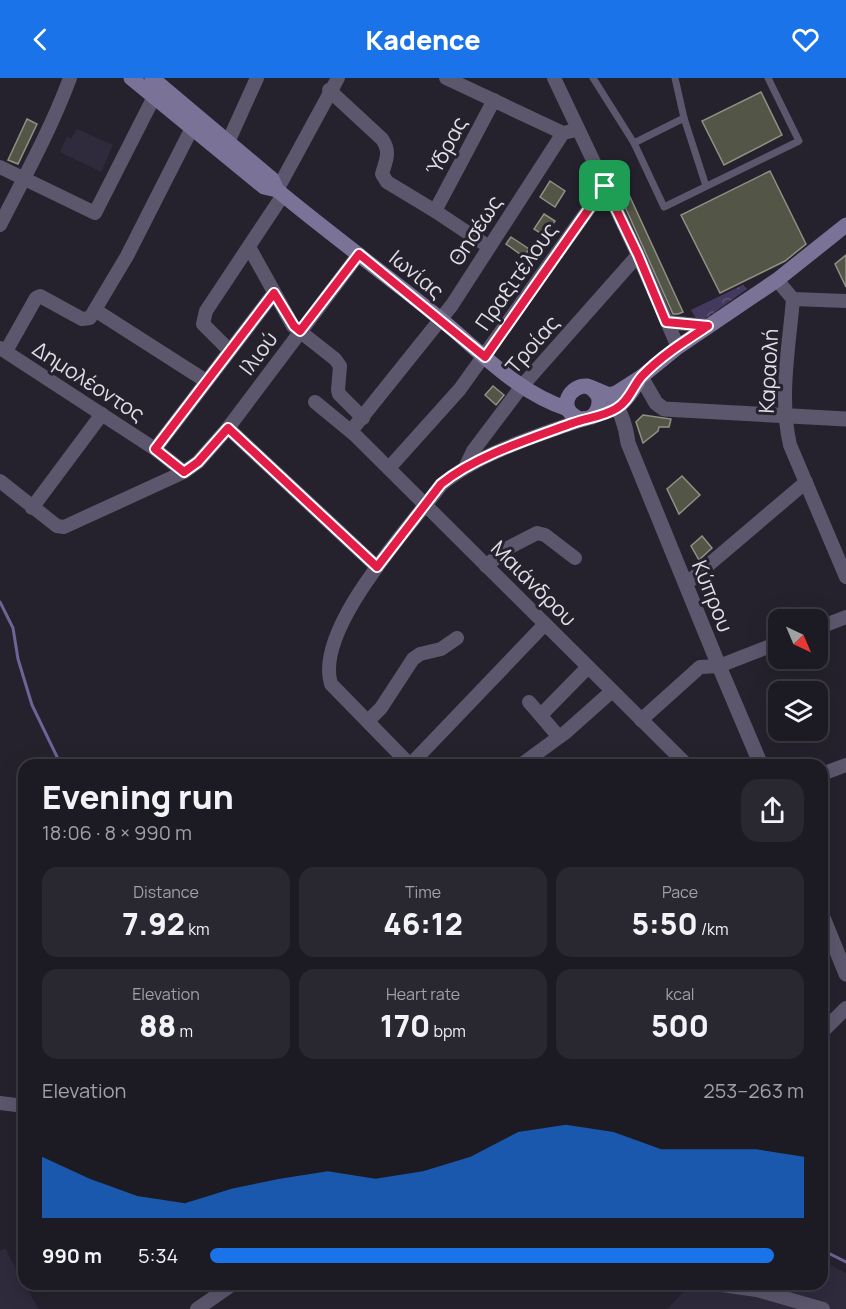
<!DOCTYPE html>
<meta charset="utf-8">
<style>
:root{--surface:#1c1a22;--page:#29272f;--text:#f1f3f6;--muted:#a0a1a5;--line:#3a3840;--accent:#1a73e8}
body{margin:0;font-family:Manrope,sans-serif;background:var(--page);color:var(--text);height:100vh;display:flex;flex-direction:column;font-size:22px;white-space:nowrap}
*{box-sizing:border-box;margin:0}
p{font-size:20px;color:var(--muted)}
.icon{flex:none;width:33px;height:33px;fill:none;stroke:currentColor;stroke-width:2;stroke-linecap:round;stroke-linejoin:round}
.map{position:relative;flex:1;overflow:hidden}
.panel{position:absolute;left:18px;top:681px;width:810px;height:531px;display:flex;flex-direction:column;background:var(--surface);border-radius:18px;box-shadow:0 6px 24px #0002,0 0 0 2px var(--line)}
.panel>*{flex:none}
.needle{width:39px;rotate:136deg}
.fabs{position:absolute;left:768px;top:531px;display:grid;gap:12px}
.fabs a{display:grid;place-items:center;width:60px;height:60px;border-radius:12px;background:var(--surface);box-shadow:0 6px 24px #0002,0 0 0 2px var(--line);font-size:30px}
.pin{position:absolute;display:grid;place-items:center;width:51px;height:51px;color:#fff;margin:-26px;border-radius:12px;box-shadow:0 3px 9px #0006}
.round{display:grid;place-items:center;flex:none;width:63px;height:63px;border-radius:18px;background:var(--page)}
.summary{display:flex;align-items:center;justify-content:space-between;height:102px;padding:0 24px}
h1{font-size:33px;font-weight:800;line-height:45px}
.metrics{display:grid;grid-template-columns:repeat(3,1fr);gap:9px;height:102px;padding:6px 24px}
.metrics div{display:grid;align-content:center;border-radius:15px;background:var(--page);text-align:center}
.metrics b{font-size:30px;font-weight:800}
.metrics small{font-size:16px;font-weight:400}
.metrics p{font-size:16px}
.chart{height:168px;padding:12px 24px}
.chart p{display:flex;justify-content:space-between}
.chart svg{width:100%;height:108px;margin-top:6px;fill:var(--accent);opacity:.7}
ul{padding:0 24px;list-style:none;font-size:20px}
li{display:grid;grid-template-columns:96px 72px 1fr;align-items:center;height:45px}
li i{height:15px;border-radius:8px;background:var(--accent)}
header{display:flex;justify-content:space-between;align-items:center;height:78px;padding:0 24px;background:var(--accent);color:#fff;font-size:27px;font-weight:800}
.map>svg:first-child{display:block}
.built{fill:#2f2a3c}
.park{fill:url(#park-crowns)}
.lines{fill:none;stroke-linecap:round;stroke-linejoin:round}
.stream{stroke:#706397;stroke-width:3}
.building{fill:#535547;stroke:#909182;stroke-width:1.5}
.service{stroke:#5c576d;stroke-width:7}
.minor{stroke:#5c576d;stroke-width:14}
.tertiary{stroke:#5c576d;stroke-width:15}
.secondary{stroke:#7b7397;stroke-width:15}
.route-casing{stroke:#fff;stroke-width:12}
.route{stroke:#e11d48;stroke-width:8}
.labels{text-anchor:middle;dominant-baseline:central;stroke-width:6;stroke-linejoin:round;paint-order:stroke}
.street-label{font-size:21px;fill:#e1dfe7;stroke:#25222e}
</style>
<header><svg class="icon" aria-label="back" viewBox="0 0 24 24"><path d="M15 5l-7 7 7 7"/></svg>Kadence<svg class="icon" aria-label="heart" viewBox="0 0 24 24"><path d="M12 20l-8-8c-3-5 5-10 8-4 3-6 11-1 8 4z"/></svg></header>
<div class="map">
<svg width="846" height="1231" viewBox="0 0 846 1231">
<defs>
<pattern id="park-crowns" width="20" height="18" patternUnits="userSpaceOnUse" patternTransform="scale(1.5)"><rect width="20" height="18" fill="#443a5f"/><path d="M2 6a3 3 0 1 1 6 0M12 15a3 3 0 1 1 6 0" fill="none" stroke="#5f5676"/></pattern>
</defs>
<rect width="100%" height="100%" fill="#25222e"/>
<g class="built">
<path d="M77,51l36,16 -12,27 -41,-20 7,-16 4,3z"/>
<path d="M5,1170l19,36 15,25h-39v-58z"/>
<path d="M822,1182l24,13v36h-179l24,-25h131z"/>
</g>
<path class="park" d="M743,207l4,4 -42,30 -8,1 -6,-10z"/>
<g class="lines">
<g class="stream">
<path d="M0,524l13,26 5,31 14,46 29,60"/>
<path d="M822,1172l24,12"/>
</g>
</g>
<g class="building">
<path d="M761,14l21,43 -58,30 -22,-44z"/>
<path d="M27,41l10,5 -19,40 -10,-4z"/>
<path d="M770,93l36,73 -21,17 -65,32 -39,-78z"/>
<path d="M550,103l15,10 -10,16 -15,-10z"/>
<path d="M625,108l58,126 -5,2h-5l-56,-125z"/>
<path d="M544,136l11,7 -10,15 -11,-7z"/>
<path d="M511,159l18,12 -5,8 -18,-13z"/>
<path d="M846,177v32l-11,-23z"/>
<path d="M493,308l11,9 -8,10 -11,-10z"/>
<path d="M643,337l28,4 -2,8h-10l-1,4 -15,12 -7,-21z"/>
<path d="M682,398l18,19 -21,19 -12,-25z"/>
<path d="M702,458l10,12 -13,12 -8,-14z"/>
</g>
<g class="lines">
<g class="service">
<path d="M593,0l41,65 30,64 135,-66 -31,-63"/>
<path d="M675,0l9,40 22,68"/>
<path d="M634,65l50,-25"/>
</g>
<g class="minor">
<path d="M446,0l117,55 9,-2"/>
<path d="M554,0l84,177 40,92"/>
<path d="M329,12l53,49c9,13 4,21 0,35l5,8 48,29 54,36"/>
<path d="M563,55l-111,172 -101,126 336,334"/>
<path d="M228,64l29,-64"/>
<path d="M0,89l95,46 63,-124"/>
<path d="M277,112l61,-112"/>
<path d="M435,133l59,-111"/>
<path d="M0,147c25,-49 51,-96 70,-147"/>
<path d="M249,169l44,79 42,33 5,7 -2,24 1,4 24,24"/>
<path d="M777,202l16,19 53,2"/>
<path d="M793,221c-4,48 -14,99 -3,146l56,132"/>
<path d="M95,232l111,71"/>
<path d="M667,244l40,4"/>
<path d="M0,270l155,101 29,23"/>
<path d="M229,272l-26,-26 3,-13 77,-116"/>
<path d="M6,273l30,-53 4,-2 42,23 8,-1 37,-62 65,-128"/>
<path d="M315,324l39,32"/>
<path d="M228,350l149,139"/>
<path d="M155,371l119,-156"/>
<path d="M466,388l7,-15 49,-65 116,-131"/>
<path d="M389,390l71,-79 145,-203"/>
<path d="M0,403l57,45 7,1 120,-55 14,-10 30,-34 131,-174"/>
<path d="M32,430l70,-94"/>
<path d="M486,488l22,-18 29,-15 8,2 30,23"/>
<path d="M686,506l120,-102"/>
<path d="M818,550l28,-11"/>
<path d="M529,624l30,35"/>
<path d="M541,637l47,-48"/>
<path d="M641,642l59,-53 19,-1 59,-23"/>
<path d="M368,643l13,-13 32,-49 7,-5 21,-5 16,-11"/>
<path d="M410,687l-79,-81c-17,-55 78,-156 110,-199 36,-31 100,-51 144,-66"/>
<path d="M410,687l135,-141"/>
<path d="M521,687l45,-33 46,-41"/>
<path d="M822,696l24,-9"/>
<path d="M822,954l24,-24"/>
<path d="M0,1025l24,3"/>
<path d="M715,1206l42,6 66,19"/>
<path d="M197,1231l36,-25"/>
</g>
<g class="tertiary">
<path d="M641,299l15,26 8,6 182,10"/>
<path d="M610,318c10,13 16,31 18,47l91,223 42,99"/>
<path d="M822,837l24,59"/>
</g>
<g class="secondary">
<path d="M131,0l133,109 13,3"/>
<path d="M152,0l120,101 5,11c53,44 108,84 161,127 41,33 79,76 130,92"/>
<path d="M590,309l19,8 7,-2 25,-16 37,-30 99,-67 69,-55"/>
<path d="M592,339c11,-11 9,-25 -5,-31 -18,-1 -29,22 -11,31 6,4 12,1 18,-1 26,-9 29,-10 44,-34"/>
</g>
</g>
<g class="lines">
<g class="route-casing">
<path id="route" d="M605,108l33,69 28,67 42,4c-23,15 -47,30 -66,50 -9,10 -13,25 -25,32 -12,8 -30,10 -44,15 -41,15 -98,33 -132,61l-64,83 -149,-139 -30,34 -14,10 -29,-23 119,-156 20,33 6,5 59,-77 126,103z"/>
</g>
<use href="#route" class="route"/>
</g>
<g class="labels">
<g class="street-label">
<text transform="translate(446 68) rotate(-62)">Ύδρας</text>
<text transform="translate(475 152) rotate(-57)">Θησέως</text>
<text transform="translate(417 196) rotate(39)">Ιωνίας</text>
<text transform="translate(516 198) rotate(-55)">Πραξιτέλους</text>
<text transform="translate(532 266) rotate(-49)">Τροίας</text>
<text transform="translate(258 275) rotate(-53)">Ιλιού</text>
<text transform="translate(768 293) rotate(-87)">Καραολή</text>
<text transform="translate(89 303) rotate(33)">Δημολέοντος</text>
<text transform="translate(534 505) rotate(45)">Μαιάνδρου</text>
<text transform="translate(713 518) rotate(68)">Κύπρου</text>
</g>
</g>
</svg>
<div class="fabs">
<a><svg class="needle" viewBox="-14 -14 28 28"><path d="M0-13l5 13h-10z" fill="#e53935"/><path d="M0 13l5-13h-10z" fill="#a0a1a5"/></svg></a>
<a><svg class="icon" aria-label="layers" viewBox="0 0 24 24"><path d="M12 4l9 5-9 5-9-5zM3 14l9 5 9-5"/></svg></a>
</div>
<div class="pin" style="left:605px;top:108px;background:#1e9e55"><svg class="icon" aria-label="arrive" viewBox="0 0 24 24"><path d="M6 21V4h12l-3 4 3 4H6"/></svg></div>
<section class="panel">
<div class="summary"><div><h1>Evening run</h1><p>18:06 · 8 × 990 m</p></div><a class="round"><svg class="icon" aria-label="share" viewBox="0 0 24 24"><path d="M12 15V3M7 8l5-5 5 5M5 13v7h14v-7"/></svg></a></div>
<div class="metrics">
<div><p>Distance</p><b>7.92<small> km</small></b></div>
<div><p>Time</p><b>46:12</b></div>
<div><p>Pace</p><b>5:50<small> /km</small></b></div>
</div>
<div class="metrics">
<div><p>Elevation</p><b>88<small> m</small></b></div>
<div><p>Heart rate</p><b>170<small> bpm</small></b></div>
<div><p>kcal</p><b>500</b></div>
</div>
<div class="chart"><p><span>Elevation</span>253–263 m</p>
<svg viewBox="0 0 160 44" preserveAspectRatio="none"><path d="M0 44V19L10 28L20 35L30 38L40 32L50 28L60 25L70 28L80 25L90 19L100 9L110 6L120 9L130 16L140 16L150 16L160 19V44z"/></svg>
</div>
<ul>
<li><b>990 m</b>5:34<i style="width:95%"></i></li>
</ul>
</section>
</div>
